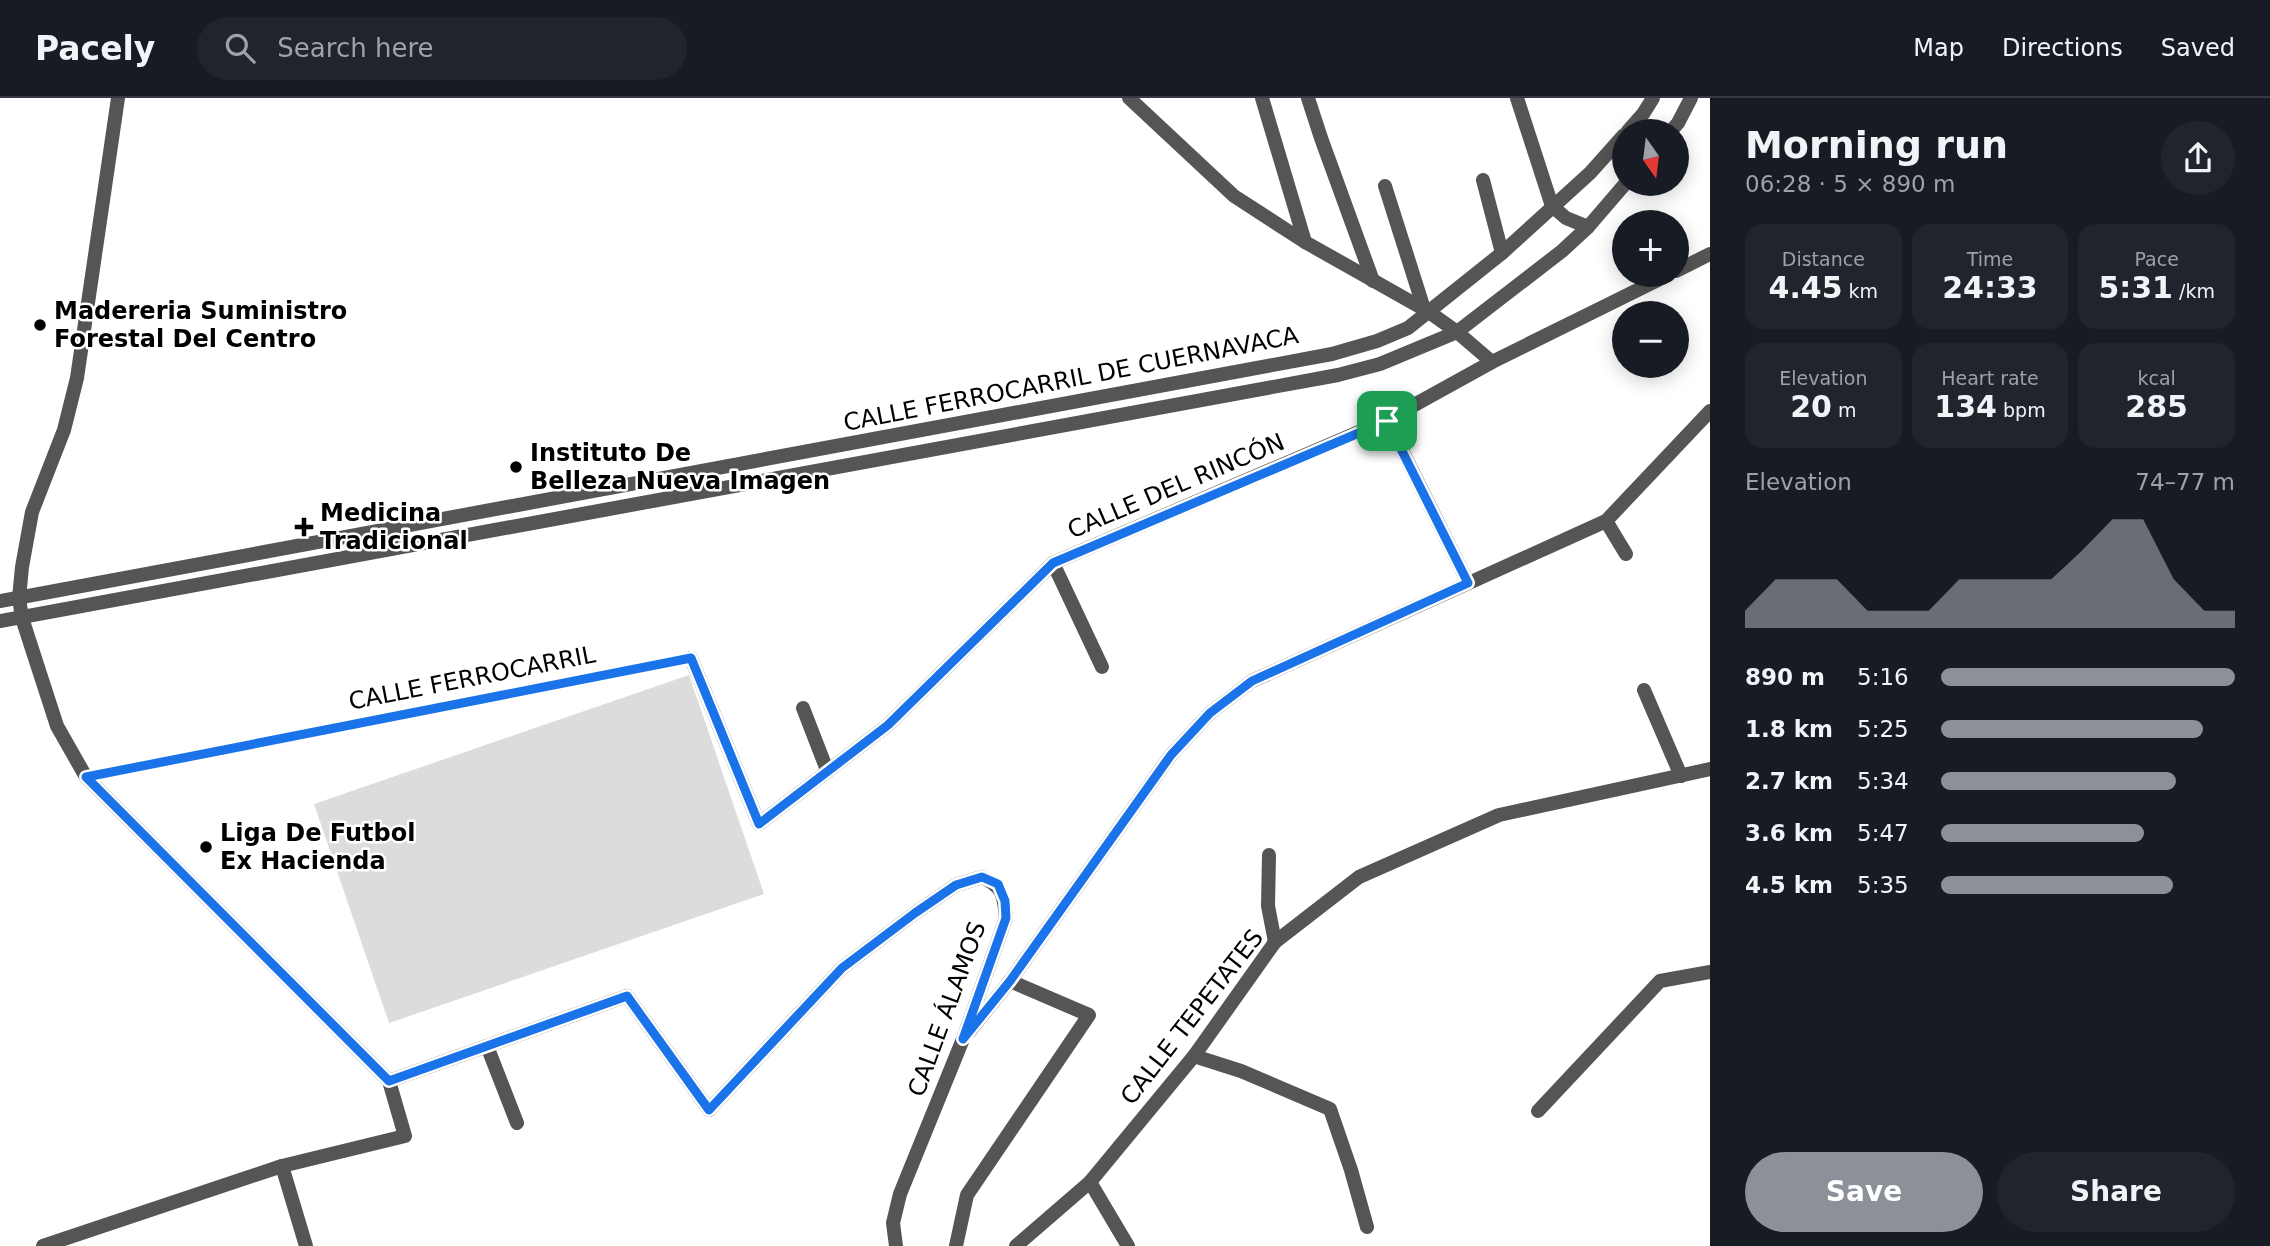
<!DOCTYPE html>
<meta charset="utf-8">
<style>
:root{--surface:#171b24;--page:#20242c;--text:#f1f3f6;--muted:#9ea1a6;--line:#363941;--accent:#8c9099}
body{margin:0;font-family:"DejaVu Sans",sans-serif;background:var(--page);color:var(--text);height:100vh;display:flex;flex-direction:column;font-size:26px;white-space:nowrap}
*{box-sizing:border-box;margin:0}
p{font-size:23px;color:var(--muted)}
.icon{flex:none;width:38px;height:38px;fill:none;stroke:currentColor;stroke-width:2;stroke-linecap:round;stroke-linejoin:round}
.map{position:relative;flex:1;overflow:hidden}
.drawer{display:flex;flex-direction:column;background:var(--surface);width:560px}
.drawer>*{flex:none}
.needle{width:46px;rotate:166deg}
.buttons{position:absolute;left:1612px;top:21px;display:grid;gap:14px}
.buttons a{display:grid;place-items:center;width:77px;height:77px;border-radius:50%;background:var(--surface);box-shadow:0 4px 18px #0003;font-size:35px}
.pin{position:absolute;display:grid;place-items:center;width:60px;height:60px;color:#fff;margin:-30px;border-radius:14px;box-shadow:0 4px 10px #0006}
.round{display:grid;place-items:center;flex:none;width:74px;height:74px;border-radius:37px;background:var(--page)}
.headline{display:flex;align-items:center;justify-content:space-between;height:119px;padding:0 35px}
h1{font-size:38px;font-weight:600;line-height:52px}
.figures{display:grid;grid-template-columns:repeat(3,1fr);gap:10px;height:119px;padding:7px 35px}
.figures div{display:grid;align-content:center;border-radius:18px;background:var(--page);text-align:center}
.figures b{font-size:30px;font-weight:600}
.figures small{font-size:19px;font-weight:400}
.figures p{font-size:19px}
.chart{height:196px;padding:14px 35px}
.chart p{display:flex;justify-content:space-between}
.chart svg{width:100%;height:126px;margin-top:7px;fill:var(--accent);opacity:.7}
.cta{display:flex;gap:14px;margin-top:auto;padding:14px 35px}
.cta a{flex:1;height:80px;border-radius:42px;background:var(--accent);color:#fff;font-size:28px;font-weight:600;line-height:80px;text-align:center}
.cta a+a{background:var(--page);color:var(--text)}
ul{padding:0 35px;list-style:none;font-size:23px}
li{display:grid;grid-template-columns:112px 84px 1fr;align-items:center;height:52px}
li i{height:18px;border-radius:9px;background:var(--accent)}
header{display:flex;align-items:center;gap:42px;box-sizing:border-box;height:98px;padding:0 35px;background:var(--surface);border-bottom:2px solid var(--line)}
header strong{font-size:33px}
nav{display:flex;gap:38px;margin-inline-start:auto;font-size:24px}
.search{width:490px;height:63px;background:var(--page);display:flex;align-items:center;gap:18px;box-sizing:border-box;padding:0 24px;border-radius:38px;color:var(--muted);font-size:26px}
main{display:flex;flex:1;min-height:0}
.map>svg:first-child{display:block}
.green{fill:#dcdcdc}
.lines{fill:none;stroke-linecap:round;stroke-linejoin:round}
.path{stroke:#777;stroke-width:4.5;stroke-dasharray:2 3.5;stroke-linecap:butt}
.minor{stroke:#555;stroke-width:14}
.route-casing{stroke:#fff;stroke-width:14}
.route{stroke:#1a73e8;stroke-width:9}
.poi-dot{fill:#000;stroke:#fff;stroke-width:2.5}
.labels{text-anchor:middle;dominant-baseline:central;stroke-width:5;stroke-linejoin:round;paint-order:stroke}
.poi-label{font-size:24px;font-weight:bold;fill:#000;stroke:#fff;text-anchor:start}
.street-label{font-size:24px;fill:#000;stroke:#fff}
</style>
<header>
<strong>Pacely</strong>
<div class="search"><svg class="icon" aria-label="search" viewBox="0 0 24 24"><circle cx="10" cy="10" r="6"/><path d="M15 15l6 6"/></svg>Search here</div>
<nav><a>Map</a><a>Directions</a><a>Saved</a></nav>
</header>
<main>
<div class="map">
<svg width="1710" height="1148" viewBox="0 0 1710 1148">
<rect width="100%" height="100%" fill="#fff"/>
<path class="green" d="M689,577l75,219 -375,129 -75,-219z"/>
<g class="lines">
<path class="path" d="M111,674l561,-110"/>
<g class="minor">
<path d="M1129,0l105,98 71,46 124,70 28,20 35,30"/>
<path d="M1262,0l43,144"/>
<path d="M1308,0l13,40 52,143"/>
<path d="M1517,0l35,108 14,12 22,9"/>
<path d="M1628,33l15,-17 10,-16"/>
<path d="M1671,33l7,-8 13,-25"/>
<path d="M1483,82l19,73"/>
<path d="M1385,88l40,126"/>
<path d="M1676,173l34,-17"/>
<path d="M1387,322l81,163"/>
<path d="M1606,423l20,33"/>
<path d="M1053,465l49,104"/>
<path d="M0,503l1332,-247 45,-13 31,-13 94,-75 88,-80 34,-38"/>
<path d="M0,523l1338,-246 42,-11 77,-32 105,-81 26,-24 37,-43"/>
<path d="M691,560l68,166 129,-99 165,-162 334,-143 105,-58 176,-87"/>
<path d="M1644,592l37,86"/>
<path d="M803,610l24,62"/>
<path d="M1269,757l-1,51 7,36"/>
<path d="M969,934l41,-51 161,-226 39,-42 42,-32 354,-160 104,-110"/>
<path d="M487,948l30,77"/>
<path d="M1194,958l47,15 89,38 21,61 16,57"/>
<path d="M389,983l238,-85 82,114 133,-142 73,-55 41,-28 26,-8c21,10 22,18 24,41l-43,121 -63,155 -7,29 3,23"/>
<path d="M1538,1013l122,-130 50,-9"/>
<path d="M282,1068l24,80"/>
<path d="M1090,1084l38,64"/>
<path d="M43,1148l239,-80 123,-30 -16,-55 -303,-304 -29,-51 -35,-108 -3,-20 3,-31 10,-55 32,-82 13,-52 41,-280"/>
<path d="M956,1148l11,-51 122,-180 -79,-34"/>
<path d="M1016,1148l74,-64 104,-126 81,-114 84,-65 140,-62 211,-46"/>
</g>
</g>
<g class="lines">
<g class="route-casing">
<path id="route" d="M1387,323l81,162 -216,98 -42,32 -39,42 -161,226 -47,58 43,-121 -1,-17 -7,-17 -16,-7 -26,8 -41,28 -73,55 -133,142 -82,-114 -238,85 -303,-304 605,-119 68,166 129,-99 165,-162z"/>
</g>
<use href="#route" class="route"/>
</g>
<g class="poi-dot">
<circle cx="40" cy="227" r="7"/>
<circle cx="516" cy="369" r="7"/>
<path d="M300.5 418.5h7v7h7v7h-7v7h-7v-7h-7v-7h7z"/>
<circle cx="206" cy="749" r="7"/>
</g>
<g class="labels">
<g class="poi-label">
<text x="54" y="213">Madereria Suministro<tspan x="54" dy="28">Forestal Del Centro</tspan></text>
<text x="530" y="355">Instituto De<tspan x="530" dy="28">Belleza Nueva Imagen</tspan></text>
<text x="320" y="415">Medicina<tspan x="320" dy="28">Tradicional</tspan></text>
<text x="220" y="735">Liga De Futbol<tspan x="220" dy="28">Ex Hacienda</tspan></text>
</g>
<g class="street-label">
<text transform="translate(1071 281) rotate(-11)">CALLE FERROCARRIL DE CUERNAVACA</text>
<text transform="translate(1176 388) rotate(-23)">CALLE DEL RINCÓN</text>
<text transform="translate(472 580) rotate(-11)">CALLE FERROCARRIL</text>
<text transform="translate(947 911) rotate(-70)">CALLE ÁLAMOS</text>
<text transform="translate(1192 919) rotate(-52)">CALLE TEPETATES</text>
</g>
</g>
</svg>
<div class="buttons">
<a><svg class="needle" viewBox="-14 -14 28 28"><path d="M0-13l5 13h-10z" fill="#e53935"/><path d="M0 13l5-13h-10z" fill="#9ea1a6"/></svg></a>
<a>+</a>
<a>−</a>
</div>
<div class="pin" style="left:1387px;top:323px;background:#1e9e55"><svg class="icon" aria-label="arrive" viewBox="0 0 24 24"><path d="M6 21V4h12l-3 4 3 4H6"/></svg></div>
</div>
<section class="drawer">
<div class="headline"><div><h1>Morning run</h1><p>06:28 · 5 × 890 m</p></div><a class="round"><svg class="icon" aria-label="share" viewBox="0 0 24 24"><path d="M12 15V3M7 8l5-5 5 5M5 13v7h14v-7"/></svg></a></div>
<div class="figures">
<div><p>Distance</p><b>4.45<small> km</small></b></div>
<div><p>Time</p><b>24:33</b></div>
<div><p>Pace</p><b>5:31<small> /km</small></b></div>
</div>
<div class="figures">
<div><p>Elevation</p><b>20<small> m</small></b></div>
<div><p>Heart rate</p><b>134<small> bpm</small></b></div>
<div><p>kcal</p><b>285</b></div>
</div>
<div class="chart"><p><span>Elevation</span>74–77 m</p>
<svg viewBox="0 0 160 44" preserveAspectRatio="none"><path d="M0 44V38L10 27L20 27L30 27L40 38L50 38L60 38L70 27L80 27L90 27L100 27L110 17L120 6L130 6L140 27L150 38L160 38V44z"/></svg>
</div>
<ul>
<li><b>890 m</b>5:16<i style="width:100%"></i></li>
<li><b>1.8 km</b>5:25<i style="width:89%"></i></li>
<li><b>2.7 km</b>5:34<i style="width:80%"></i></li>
<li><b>3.6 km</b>5:47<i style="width:69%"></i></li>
<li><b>4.5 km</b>5:35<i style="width:79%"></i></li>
</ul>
<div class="cta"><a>Save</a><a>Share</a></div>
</section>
</main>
